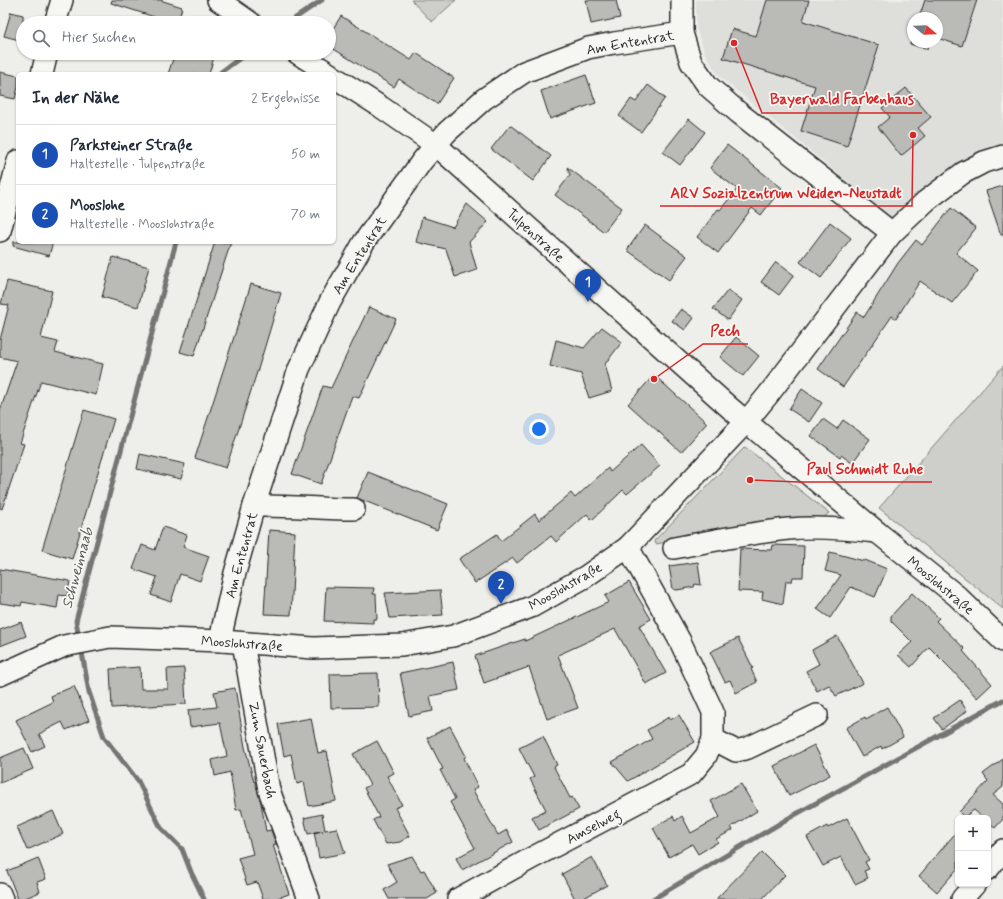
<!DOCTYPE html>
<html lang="de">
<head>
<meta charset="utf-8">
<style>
	body { margin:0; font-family:Mynerve,sans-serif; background:#f2f2f3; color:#1f2937 }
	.controls { position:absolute; right:12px; bottom:12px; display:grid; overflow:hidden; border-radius:6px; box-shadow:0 1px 3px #0004 }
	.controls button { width:36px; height:36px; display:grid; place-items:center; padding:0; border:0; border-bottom:1px solid #e0e1e3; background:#fff; color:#1f2937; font:20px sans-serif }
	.compass { position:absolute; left:907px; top:12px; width:36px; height:36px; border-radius:50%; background:#fff; box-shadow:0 1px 3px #0004; rotate:109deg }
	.you { position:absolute; left:539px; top:429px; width:14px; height:14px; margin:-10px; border:3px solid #fff; border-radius:50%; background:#1a73e8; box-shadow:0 0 0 6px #1a73e833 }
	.badge { display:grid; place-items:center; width:26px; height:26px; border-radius:50%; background:#db2777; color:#fff; font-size:13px; font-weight:700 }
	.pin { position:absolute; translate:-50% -33px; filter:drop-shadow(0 1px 2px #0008) }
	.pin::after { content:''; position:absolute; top:21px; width:14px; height:12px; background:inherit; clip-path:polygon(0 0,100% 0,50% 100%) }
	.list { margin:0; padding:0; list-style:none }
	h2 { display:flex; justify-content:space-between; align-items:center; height:52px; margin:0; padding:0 16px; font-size:17px }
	h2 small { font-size:13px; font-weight:400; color:#747a83 }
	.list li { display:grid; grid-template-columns:26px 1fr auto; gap:12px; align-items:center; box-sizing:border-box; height:60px; padding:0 16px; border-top:1px solid #e0e1e3 }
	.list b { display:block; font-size:15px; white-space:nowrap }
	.list p { margin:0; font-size:13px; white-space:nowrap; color:#747a83 }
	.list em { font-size:13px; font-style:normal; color:#747a83 }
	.icon { flex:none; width:22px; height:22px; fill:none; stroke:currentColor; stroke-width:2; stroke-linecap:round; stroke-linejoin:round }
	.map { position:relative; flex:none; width:1003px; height:899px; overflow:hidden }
	.search { position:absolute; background:#fff; box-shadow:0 1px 3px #0004; left:16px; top:16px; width:320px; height:44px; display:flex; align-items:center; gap:10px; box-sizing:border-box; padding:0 14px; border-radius:22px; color:#747a83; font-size:15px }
	.panel { position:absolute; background:#fff; box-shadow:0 1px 3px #0004; left:16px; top:72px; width:320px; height:172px; border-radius:6px }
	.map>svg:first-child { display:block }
</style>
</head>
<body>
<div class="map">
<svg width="1003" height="899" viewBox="0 0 1003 899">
	<rect width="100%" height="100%" fill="#eeeeea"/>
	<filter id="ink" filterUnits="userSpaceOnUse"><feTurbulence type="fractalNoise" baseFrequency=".025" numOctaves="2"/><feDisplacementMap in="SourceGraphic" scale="8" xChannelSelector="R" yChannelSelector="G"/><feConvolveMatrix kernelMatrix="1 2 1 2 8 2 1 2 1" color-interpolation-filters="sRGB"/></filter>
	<g filter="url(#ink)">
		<path fill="#dededb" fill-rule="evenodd" d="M 696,0 L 1003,0 L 1003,150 L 894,220 L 719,76 L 705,54 L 696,28 ZM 913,18 L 937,18 L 937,42 L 913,42 Z"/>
		<g fill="#cececa" stroke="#7c7c7a">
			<polygon points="411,0 456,0 432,22"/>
			<polygon points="1003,366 1003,609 879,508"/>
			<polygon points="745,447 829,513 819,521 744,528 656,544 654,541"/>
		</g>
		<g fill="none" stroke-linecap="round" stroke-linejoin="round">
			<g stroke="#757573" stroke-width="5">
				<polyline points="288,23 322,0"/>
				<polyline points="220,74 221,72 247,53"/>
				<polyline points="79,638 76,621 176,242"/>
				<polyline points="81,647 89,692 104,737 138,781 161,828 182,849 191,872 204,899"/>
				<polyline points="653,899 789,818 1003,700"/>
			</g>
		</g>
		<g fill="#babab7" stroke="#2b2b2b">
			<polygon points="112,0 160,0 182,7 178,23 173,23 111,3"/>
			<polygon points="586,0 616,0 620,18 591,24"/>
			<polygon points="767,0 809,0 803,21 879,45 847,146 801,131 815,86 723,58 732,29 756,36"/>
			<polygon points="925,0 977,0 962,46 937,38 937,18 919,18"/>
			<polygon points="11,12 23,15 23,41 4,36"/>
			<polygon points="341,16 411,60 416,53 454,78 437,104 399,79 394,87 329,46 329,35"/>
			<polygon points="913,35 913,42 929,42 927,49 910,44"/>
			<polygon points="175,53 203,53 214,57 209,74 168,74"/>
			<polygon points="0,72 18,76 18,87 15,99 0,96"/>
			<polygon points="586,75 596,103 550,119 541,91"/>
			<polygon points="648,85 665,98 641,132 619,116 631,99 636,102"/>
			<polygon points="906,88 931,117 918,128 925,136 901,156 878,127 890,117 882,108"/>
			<polygon points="689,119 705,132 680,165 663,152"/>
			<polygon points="510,125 551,156 533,181 491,149"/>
			<polygon points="727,145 782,188 761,215 752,208 718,253 697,237 718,209 720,210 737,189 710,168"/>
			<polygon points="567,167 622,208 604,232 555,195 570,175"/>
			<polygon points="1003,186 1003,235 1001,235 986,191"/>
			<polygon points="467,204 488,222 469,242 477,270 455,277 446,249 416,242 422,217 453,227"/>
			<polygon points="951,208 976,228 956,253 978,271 952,303 920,281 896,319 892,316 843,387 818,369 857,312 864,317 898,263 916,240 922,245"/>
			<polygon points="830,222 851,238 821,278 800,262"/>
			<polygon points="645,225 687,256 669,280 627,250"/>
			<polygon points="13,242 53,242 49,256 13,246"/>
			<polygon points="215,242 231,242 194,356 180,352"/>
			<polygon points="113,257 149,267 138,307 102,297"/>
			<polygon points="776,262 794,275 779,295 761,282"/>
			<polygon points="7,281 52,291 41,338 58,342 55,352 103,364 96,395 41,381 20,443 24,444 2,509 0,508 0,411 17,361 0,357 0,340 9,305 1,304"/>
			<polygon points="251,284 281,293 259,366 226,468 195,458"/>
			<polygon points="728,290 742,300 728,320 713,309"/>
			<polygon points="369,307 396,319 359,398 352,396 321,484 292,474 323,386 331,388"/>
			<polygon points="681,309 694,318 685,330 672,321"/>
			<polygon points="602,327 622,342 605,364 612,391 589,398 581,374 550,366 556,340 584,348"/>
			<polygon points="736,337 759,356 743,376 720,357"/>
			<polygon points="654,375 707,423 681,452 628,404"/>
			<polygon points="802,389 822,403 809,422 789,409"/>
			<polygon points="84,410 114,419 72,559 42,550"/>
			<polygon points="823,419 837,429 843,420 870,439 852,463 841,455 840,457 811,436"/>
			<polygon points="641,445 660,466 627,494 623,490 592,520 587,514 556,542 551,536 517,563 513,558 475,583 459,559 497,534 501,541 535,514 539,520 571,493 575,498 608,468 610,472"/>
			<polygon points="140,454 185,464 181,479 137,469"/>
			<polygon points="368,472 448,504 437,530 357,498"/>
			<polygon points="163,527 187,535 183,547 209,556 200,581 180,574 171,602 151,595 157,577 133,569 142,545 155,550"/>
			<polygon points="269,530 295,532 291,615 264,614"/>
			<polygon points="773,545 804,546 803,577 793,577 792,581 786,581 783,604 762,599 763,592 738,591 740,549 772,550"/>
			<polygon points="830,552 864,561 865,560 887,569 875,597 851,587 830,618 817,609 841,575 825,571"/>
			<polygon points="698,562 701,585 695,584 694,587 677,590 673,589 669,566"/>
			<polygon points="0,569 70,581 67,596 59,595 57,608 22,602 21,606 0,603"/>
			<polygon points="629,582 651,619 639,626 666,673 646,684 615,629 558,655 578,708 547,719 529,667 484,683 475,656 525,639 525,641 609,602 605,596"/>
			<polygon points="326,587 374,588 373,594 376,594 377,619 373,619 373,623 324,621"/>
			<polygon points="440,590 443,615 390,618 385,593"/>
			<polygon points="912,593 939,618 936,621 965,649 963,651 992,684 977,698 952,670 929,647 911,667 898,655 912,642 891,621 891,616"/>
			<polygon points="21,622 26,636 0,646 0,630"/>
			<polygon points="837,636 863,683 836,696 829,685 817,691 806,671 819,664 812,650"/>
			<polygon points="738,638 753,668 751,669 757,682 736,693 730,680 725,682 710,652"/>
			<polygon points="453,662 459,690 430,696 433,711 409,716 400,673"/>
			<polygon points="140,667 141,689 168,689 167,669 184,668 186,704 112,708 110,669"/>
			<polygon points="378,673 379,707 331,708 330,674"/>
			<polygon points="74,686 89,720 66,730 62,722 39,734 45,746 32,752 16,720 53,702 51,696"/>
			<polygon points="235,688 245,747 254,782 255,781 261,803 266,831 271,830 276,844 273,845 289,894 275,899 263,899 257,882 247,885 238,858 253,854 241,809 236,810 230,772 215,776 212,760 227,756 220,723 190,727 188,710 217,707 214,692"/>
			<polygon points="960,700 967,711 942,729 934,718"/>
			<polygon points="887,707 903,737 882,749 881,746 862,757 846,728 865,717 866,719"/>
			<polygon points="679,715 695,742 628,781 612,762 652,739 647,730 669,717 670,720"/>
			<polygon points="311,718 318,753 327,751 336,801 309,806 304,782 297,784 291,754 284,756 278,724"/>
			<polygon points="450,726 466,756 464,758 478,787 473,790 481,805 498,835 507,830 513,842 462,870 456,858 475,848 450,802 455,799 440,770 443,769 427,738"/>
			<polygon points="543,736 557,765 554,767 570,798 572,797 579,809 539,830 532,817 546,810 530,779 534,777 519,748"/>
			<polygon points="377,741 394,773 387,776 402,805 395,808 410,836 400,842 386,844 373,820 379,817 364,788 370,785 353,754"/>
			<polygon points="814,745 830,775 789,796 774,766"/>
			<polygon points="24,748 33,769 0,783 0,758"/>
			<polygon points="1003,759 1003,787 993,795 1003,804 1003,819 995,828 988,822 988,818 983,818 974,810 964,817 959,812 988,781 983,774"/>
			<polygon points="741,784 757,811 731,827 733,830 716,839 718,842 698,854 692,844 669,857 653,828 673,816 675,821 682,816 691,833 720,817 711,801"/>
			<polygon points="53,811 63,834 27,850 17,827"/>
			<polygon points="322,814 325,830 337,828 345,853 319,858 314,832 323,831 308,834 304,818"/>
			<polygon points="847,818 869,860 865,862 869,869 864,871 868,878 855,884 841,857 823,866 807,837 827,826 828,828"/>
			<polygon points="958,830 958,868 937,892 919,876"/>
			<polygon points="762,852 785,875 762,899 716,899"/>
			<polygon points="412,856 421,871 424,870 437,893 427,899 389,899 384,890 397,882 387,864"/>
			<polygon points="592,857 607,885 582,899 575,899 562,874"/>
			<polygon points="38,858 46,879 37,882 40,892 23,899 18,899 7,871"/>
		</g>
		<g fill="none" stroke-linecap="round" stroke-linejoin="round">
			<g stroke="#2b2b2b" stroke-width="24">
				<g id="minor">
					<polyline points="218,0 251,23"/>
					<polyline points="682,0 682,33 691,62 708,86 739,113 892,233"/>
					<polyline points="55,23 62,0"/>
					<polyline points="297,53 330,74"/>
					<polyline points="42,74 47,53"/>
					<polyline points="334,77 381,107 436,145 730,408 877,532 957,596 1003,641"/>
					<polyline points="0,231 18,161"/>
					<path d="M 254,506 C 288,505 321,509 354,509"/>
					<path d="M 674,548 C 712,541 750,533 788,529 C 816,526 849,529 877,532"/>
					<polyline points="222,641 221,638 223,626 235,573 254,506 299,369 330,302 364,242 422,161 447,132 484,99 524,72 588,48 614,43 682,33"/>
					<polyline points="243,643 269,790 309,899"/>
					<polyline points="0,675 64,646 110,637 222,641 313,648 402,645 453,636 531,607 585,577 628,547 746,422 768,395 892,233 926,201 963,173 984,162 1003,156"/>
					<polyline points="713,739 736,751 748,748 817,715"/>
					<polyline points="988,869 1003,850"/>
					<polyline points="0,894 2,899"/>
					<polyline points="458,899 530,859 691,774 706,756 713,739 713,712 680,641 628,547"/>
					<polyline points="962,899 975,884"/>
				</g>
			</g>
			<use href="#minor" stroke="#f6f6f2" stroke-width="21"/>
		</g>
	</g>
	<g text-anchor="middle" stroke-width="3.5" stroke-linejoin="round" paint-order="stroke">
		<g font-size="14" fill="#2b2b2b" stroke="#f6f6f2">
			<text transform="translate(630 42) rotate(-10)" y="5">Am Ententrat</text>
			<text transform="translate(536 235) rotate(42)" y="5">Tulpenstraße</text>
			<text transform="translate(359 255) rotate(-58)" y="5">Am Ententrat</text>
			<text transform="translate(241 555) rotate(-75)" y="5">Am Ententrat</text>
			<text transform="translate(941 585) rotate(40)" y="5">Mooslohstraße</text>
			<text transform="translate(565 586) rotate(-30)" y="5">Mooslohstraße</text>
			<text transform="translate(242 643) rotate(4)" y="5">Mooslohstraße</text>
			<text transform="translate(263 750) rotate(79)" y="5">Zum Sauerbach</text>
			<text transform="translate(593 826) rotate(-28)" y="5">Amselweg</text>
		</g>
		<g font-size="15" font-style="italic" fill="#565655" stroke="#f6f6f2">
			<text transform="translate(77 568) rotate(-75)" y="5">Schweinnaab</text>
		</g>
	</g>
	<path fill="none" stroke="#d62828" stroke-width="1.5" d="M734 43L762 113H922M913 135L912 206H660M654 379L703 344H748M750 480L799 482H932"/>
	<g fill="#d62828" stroke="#f6f6f2" stroke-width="1.5">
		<circle cx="734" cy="43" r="4"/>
		<circle cx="913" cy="135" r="4"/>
		<circle cx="654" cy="379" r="4"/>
		<circle cx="750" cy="480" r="4"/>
	</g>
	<g font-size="15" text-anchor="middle" font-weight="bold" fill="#d62828" stroke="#f6f6f2" stroke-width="3.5" stroke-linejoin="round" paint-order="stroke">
		<text x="842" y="104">Bayerwald Farbenhaus</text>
		<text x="786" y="198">ARV Sozialzentrum Weiden-Neustadt</text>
		<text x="725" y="336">Pech</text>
		<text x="865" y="474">Paul Schmidt Ruhe</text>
	</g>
</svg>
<div class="controls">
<button>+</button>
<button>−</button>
</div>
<svg class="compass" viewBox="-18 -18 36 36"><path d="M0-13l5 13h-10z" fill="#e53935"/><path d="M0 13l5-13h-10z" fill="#747a83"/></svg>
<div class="you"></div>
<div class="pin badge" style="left:588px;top:302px;background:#1a4fb4">1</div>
<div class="pin badge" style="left:501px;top:604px;background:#1a4fb4">2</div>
<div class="search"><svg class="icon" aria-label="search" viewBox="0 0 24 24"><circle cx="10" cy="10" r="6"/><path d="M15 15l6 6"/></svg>Hier suchen</div>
<section class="panel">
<h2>In der Nähe<small>2 Ergebnisse</small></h2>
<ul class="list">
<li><span class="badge" style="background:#1a4fb4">1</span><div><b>Parksteiner Straße</b><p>Haltestelle · Tulpenstraße</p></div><em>50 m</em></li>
<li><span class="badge" style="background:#1a4fb4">2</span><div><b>Mooslohe</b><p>Haltestelle · Mooslohstraße</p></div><em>70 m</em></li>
</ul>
</section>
</div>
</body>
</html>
